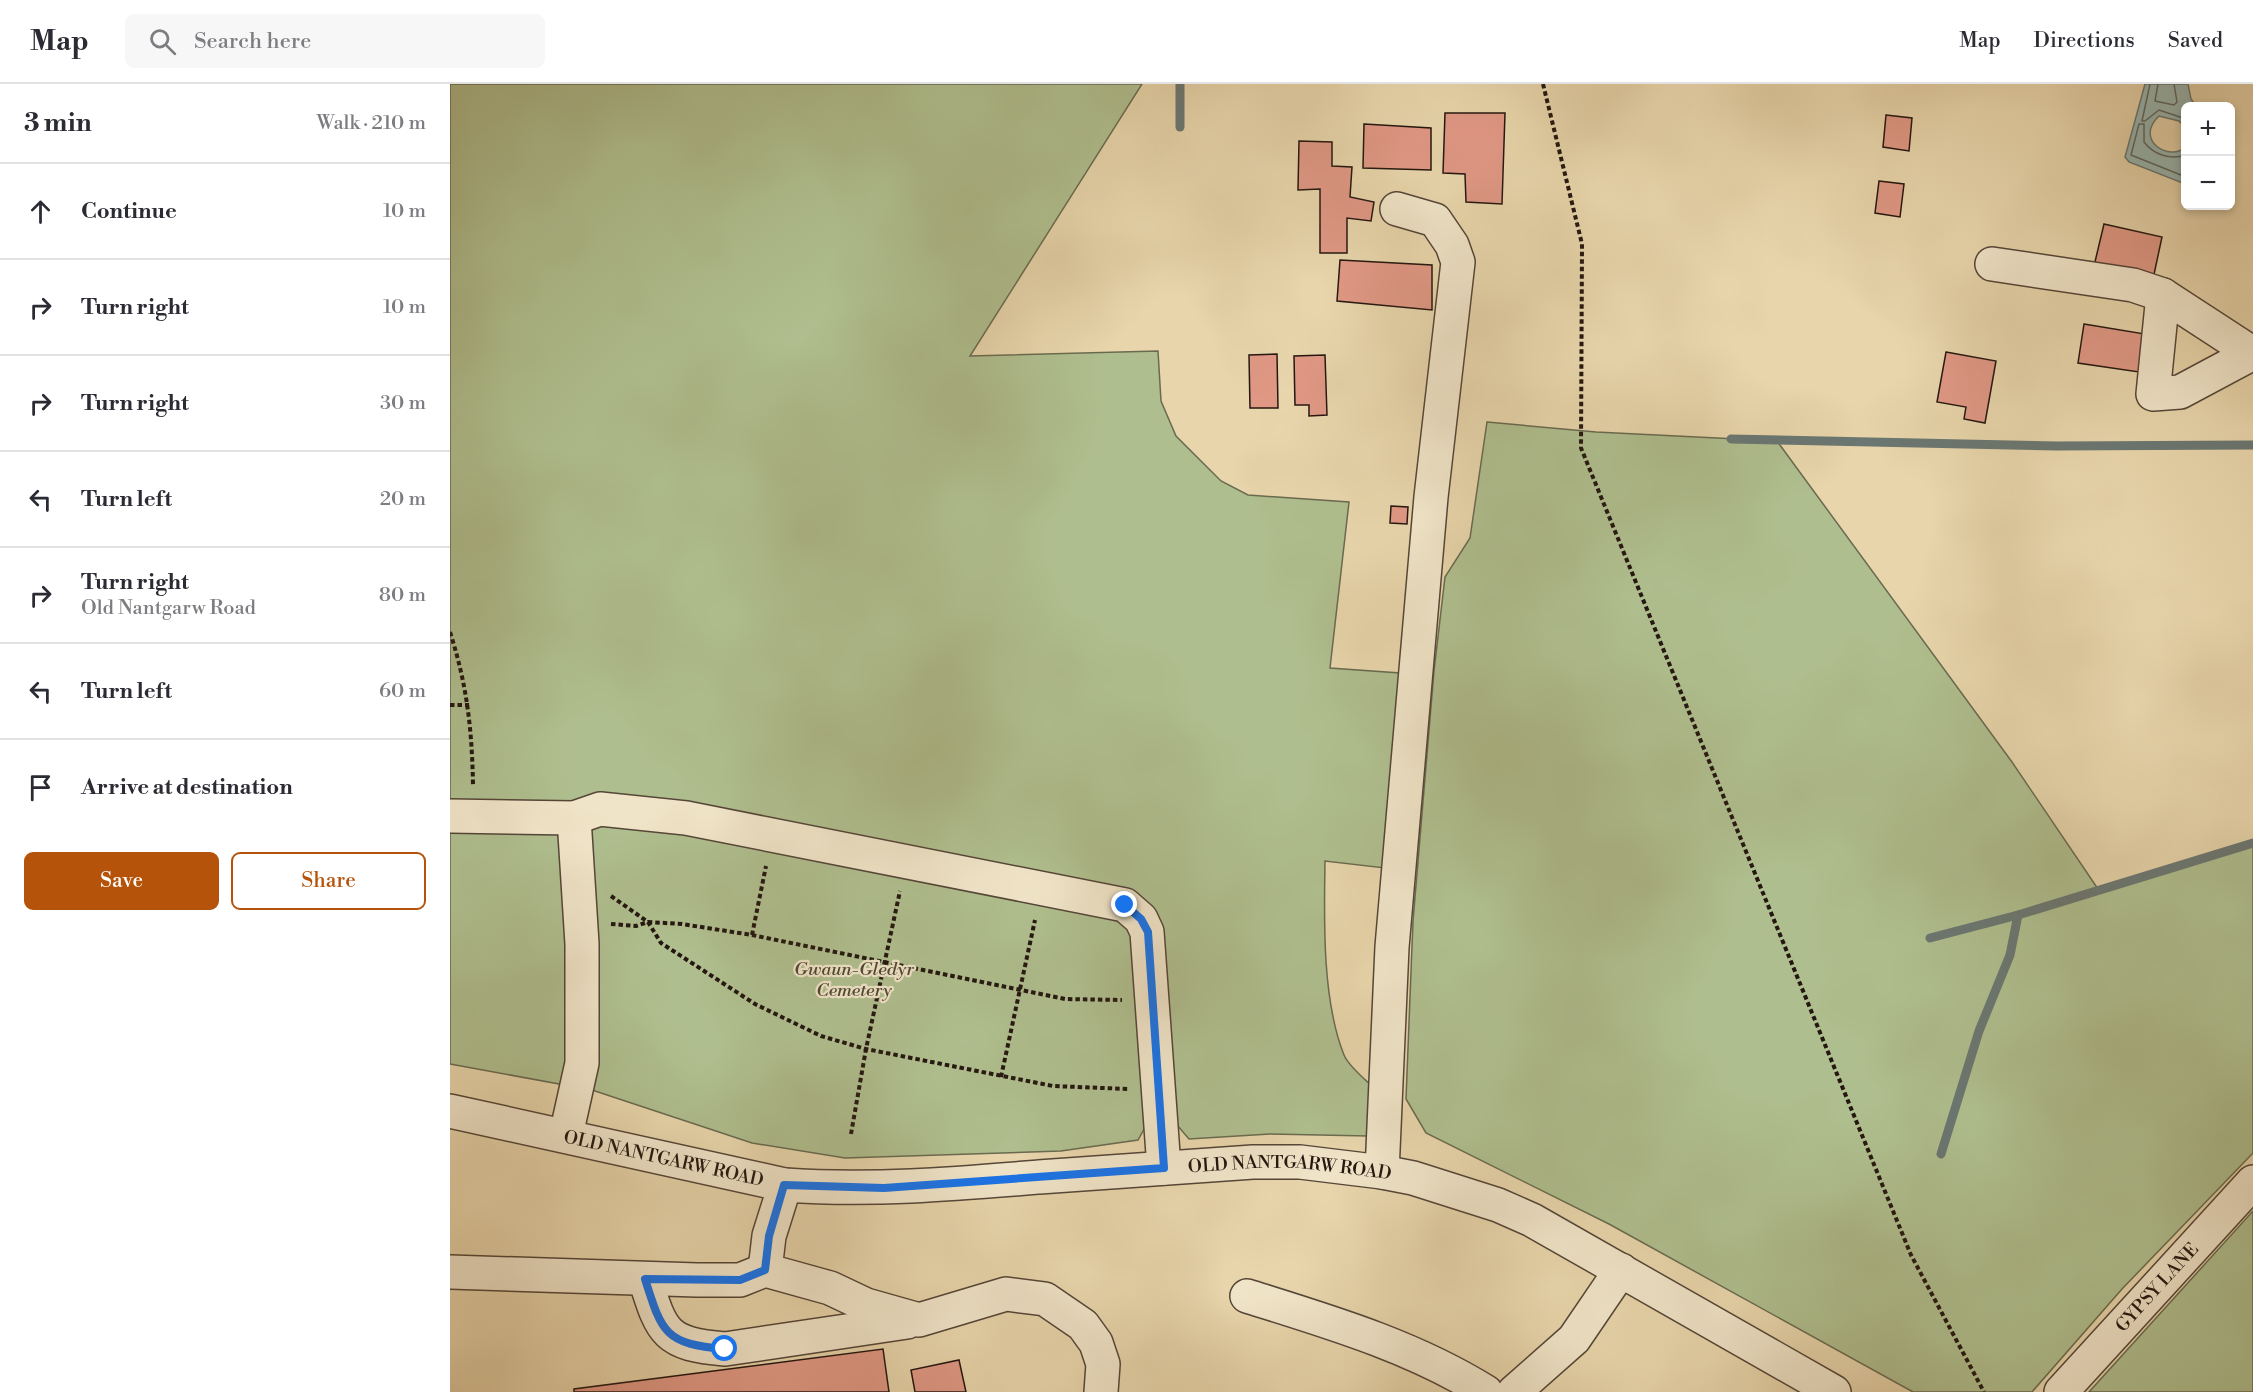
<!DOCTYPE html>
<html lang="en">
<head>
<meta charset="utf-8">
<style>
	body { margin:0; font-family:"Libre Bodoni",serif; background:#f7f7f7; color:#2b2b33 }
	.controls { position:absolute; right:18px; top:18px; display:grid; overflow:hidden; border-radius:9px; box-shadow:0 3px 9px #0003 }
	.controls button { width:54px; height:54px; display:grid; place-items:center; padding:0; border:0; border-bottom:2px solid #e1e1e2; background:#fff; color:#2b2b33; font:30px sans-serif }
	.stop { position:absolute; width:18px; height:18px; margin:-14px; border:4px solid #1a73e8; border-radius:50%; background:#fff }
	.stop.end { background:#1a73e8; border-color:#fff; box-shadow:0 2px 6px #0008 }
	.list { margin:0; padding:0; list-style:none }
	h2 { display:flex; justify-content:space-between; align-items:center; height:78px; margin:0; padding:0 24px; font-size:26px }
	h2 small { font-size:20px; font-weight:400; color:#7c7c81 }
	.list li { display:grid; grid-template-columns:39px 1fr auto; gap:18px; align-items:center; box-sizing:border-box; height:96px; padding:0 24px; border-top:2px solid #e1e1e2 }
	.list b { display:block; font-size:22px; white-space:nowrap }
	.list p { margin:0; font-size:20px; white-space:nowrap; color:#7c7c81 }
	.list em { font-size:20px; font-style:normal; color:#7c7c81 }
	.actions { display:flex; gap:12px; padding:18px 24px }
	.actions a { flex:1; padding:14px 0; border:2px solid #b45309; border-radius:9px; text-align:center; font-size:21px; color:#b45309 }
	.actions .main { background:#b45309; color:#fff }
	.icon { flex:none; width:33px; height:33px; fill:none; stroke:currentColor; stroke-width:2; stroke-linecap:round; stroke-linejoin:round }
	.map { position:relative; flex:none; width:1803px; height:1308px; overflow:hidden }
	header { display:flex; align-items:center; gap:36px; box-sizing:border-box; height:84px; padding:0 30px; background:#fff; border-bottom:2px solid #e1e1e2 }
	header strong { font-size:28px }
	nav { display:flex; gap:33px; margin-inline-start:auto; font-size:21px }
	.search { width:420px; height:54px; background:#f7f7f7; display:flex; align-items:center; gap:15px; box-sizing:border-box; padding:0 21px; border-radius:9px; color:#7c7c81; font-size:22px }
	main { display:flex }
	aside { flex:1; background:#fff }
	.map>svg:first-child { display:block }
</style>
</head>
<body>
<header>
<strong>Map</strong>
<div class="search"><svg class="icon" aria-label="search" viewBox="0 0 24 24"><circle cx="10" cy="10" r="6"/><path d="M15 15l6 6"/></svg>Search here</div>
<nav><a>Map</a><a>Directions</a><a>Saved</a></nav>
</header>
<main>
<aside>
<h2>3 min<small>Walk · 210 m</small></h2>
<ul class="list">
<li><svg class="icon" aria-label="ahead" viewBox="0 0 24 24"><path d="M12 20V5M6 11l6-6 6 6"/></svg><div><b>Continue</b></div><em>10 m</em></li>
<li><svg class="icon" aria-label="right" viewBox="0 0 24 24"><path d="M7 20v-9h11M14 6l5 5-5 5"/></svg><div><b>Turn right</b></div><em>10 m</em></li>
<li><svg class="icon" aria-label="right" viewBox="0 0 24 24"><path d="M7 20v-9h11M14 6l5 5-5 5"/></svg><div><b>Turn right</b></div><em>30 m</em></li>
<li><svg class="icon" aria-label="left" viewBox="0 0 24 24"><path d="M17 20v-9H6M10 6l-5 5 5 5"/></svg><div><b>Turn left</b></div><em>20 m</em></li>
<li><svg class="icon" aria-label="right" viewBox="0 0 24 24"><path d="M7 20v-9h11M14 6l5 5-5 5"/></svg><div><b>Turn right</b><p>Old Nantgarw Road</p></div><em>80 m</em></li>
<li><svg class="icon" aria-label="left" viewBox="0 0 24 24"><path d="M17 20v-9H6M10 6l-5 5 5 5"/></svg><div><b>Turn left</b></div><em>60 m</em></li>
<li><svg class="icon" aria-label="arrive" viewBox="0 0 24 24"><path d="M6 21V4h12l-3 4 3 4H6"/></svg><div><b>Arrive at destination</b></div></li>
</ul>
<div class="actions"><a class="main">Save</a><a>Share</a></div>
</aside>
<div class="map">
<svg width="1803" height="1308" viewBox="0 0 1803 1308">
	<rect width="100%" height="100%" fill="#e8d5ab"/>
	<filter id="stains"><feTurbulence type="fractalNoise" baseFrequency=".00333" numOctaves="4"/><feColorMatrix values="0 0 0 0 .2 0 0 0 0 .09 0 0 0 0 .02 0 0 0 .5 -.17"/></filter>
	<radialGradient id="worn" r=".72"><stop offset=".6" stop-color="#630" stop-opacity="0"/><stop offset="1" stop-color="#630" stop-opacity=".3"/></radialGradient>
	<g fill="#afbe8e" stroke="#6a6a50" stroke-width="1.5">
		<path d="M 0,0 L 692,0 L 520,272 L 708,267 L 711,317 L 726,352 L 771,397 L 798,411 L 899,418 L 880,584 L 950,589 L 935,784 L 875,777 C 874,835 872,916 894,971 C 899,983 916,996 925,1005 L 918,1052 L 820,1050 L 739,1055 L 727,1041 L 697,1040 L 688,1056 L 611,1067 L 395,1074 L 302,1059 L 142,1006 L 0,980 Z"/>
		<polygon points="1037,338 1146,348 1327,357 1562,678 1648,805 1803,759 1803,1069 1672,1205 1582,1308 1463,1308 1159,1140 976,1049 956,1015 963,837 984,587 995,493 1020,454"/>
		<polygon points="1803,1127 1803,1308 1639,1308"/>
	</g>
	<path fill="#99b7b2" stroke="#6a7772" stroke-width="1.5" d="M 1695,0 L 1738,0 L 1741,15 L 1746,22 L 1736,22 L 1735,43 L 1729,37 L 1709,32 C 1683,57 1721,78 1735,63 L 1735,100 L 1679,78 L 1675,73 Z"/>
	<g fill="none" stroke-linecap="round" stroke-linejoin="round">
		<g stroke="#5e6762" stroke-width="1.5">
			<polyline points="1700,0 1692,37 1695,37 1709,26 1736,35"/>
			<polyline points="1708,0 1705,17 1724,21 1727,18 1724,0"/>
			<path d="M 1736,71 C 1720,76 1704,71 1694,58 L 1694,40 L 1689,40 L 1681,71 L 1736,93"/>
		</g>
		<g stroke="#6a7772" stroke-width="9">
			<polyline points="730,0 730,43"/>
			<polyline points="1281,355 1606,362 1803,361"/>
			<polyline points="1480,854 1568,831 1803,759"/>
			<polyline points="1491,1070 1529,947 1560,871 1568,831"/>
		</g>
	</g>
	<g fill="#e09885" stroke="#241711" stroke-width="1.5">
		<polygon points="995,29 1055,29 1052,120 1016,118 1015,90 993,89"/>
		<polygon points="1436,31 1462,34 1459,67 1433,63"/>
		<polygon points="914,40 981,44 981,86 913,84"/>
		<polygon points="849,57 882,58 882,82 902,83 900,113 924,118 921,137 897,134 897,169 870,169 870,105 848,106"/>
		<polygon points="1429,97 1454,100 1450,133 1425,129"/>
		<polygon points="1654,140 1712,153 1703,195 1644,182"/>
		<polygon points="890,176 982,181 982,226 887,217"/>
		<polygon points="1634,240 1695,250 1689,288 1628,279"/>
		<polygon points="1496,268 1546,277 1535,339 1514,335 1516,323 1487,318"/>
		<polygon points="827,270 828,324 800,324 799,271"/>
		<polygon points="875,271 877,331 859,332 859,321 845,321 844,272"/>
		<polygon points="941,422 958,423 957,440 940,439"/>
		<polygon points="433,1265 439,1308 124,1308 124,1305"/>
		<polygon points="509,1276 516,1308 465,1308 461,1286"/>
	</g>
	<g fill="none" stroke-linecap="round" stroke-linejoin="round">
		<g stroke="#554638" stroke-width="36">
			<g id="minor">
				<polyline points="1542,180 1683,201 1713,211"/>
				<polyline points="1802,269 1713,211 1703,310 1730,308 1803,269"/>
				<polyline points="0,732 124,734 150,725 236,734 675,821 691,835 697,848 714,1084"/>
				<path id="s1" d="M 0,1027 L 335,1101 C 420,1107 504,1100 589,1093 C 660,1088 731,1083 803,1078 L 850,1078 L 932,1088 L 963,1094 L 1048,1121 L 1082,1136 L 1384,1308"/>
				<polyline points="116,1051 132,979 132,860 124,734"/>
				<polyline points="932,1088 942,863 981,413 1008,178 1002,161 985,136 947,125"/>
				<polyline points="335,1101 319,1152 315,1186 380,1204 416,1221 469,1236 556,1210 595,1215 633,1241 646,1259 653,1280 651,1308"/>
				<polyline points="0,1188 247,1196 290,1196 315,1186"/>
				<path d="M 195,1195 C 212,1249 215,1260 275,1265 L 457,1238"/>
				<path d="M 797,1212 C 880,1238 962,1262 1036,1308"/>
				<polyline points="1064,1308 1124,1255 1171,1186"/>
				<path id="s2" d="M 1611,1308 L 1803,1098"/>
			</g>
		</g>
		<g stroke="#241711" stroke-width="4" stroke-dasharray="4.5 3" stroke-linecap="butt">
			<polyline points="1093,0 1132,160 1131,364 1461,1171 1534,1308"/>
			<path d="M 0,548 C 17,601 22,645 23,701"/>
			<polyline points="0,621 19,621"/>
			<polyline points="161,812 198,838 232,840 302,851 615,915 672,916"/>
			<polyline points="161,840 186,842 198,838 211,859 305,920 371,952 416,965 603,1002 678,1005"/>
			<polyline points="302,851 316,782"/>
			<polyline points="551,993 585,836"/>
			<polyline points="401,1050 416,965 450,807"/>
		</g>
		<use href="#minor" stroke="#f0e4c8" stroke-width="33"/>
	</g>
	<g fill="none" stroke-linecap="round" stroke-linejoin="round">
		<path stroke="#1a73e8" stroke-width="8" d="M 275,1265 C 215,1260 212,1249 195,1195 L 290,1196 L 315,1186 L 319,1152 L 334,1101 L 434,1104 L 714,1084 L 698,848 L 691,835 L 675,821"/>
	</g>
	<g text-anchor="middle" stroke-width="4.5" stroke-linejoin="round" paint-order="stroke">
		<g font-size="18" font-style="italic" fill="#4e4936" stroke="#f0e4c8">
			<text x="404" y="891">Gwaun-Gledyr<tspan x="404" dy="21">Cemetery</tspan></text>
		</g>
		<g font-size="18" fill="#241711" stroke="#f0e4c8">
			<text dy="6" stroke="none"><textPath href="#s1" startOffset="219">OLD NANTGARW ROAD</textPath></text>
			<text dy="6" stroke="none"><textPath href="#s1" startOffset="849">OLD NANTGARW ROAD</textPath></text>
			<text dy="6" stroke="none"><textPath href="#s2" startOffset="142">GYPSY LANE</textPath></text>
		</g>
	</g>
	<rect width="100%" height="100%" filter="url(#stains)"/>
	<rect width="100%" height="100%" fill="url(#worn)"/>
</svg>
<div class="controls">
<button>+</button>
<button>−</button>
</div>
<div class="stop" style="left:275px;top:1265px"></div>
<div class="stop end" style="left:675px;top:821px"></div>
</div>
</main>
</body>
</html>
